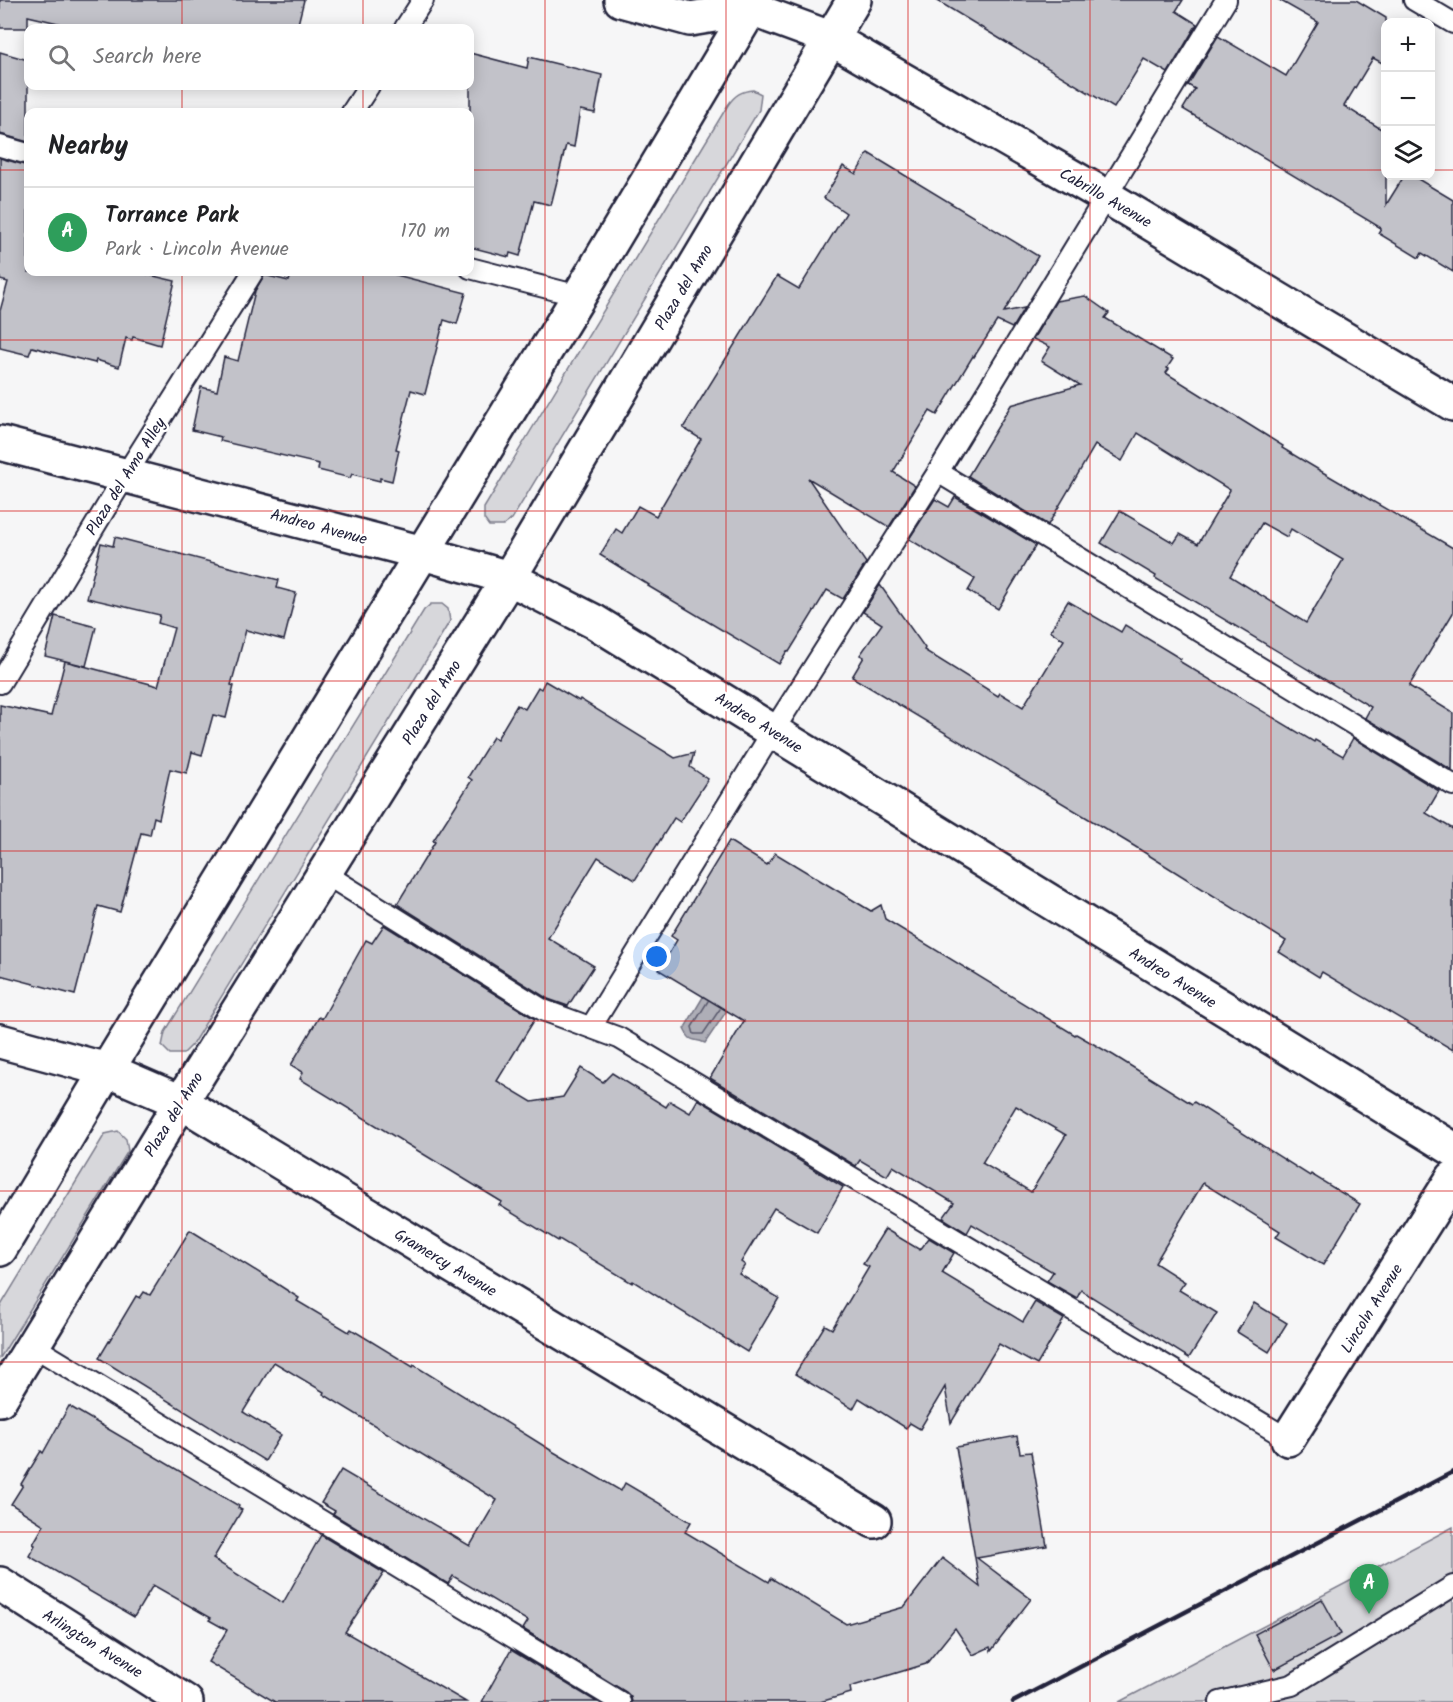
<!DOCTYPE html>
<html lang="en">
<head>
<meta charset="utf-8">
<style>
	body { margin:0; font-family:Kalam,sans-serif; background:#f6f6f6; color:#202124 }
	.controls { position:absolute; right:18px; top:18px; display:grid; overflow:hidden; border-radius:12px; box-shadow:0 3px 15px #0003 }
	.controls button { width:54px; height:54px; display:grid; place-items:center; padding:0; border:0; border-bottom:2px solid #e0e0e0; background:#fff; color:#202124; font:30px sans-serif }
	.you { position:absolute; left:657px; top:957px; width:21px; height:21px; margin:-15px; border:4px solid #fff; border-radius:50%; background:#1a73e8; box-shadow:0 0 0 9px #1a73e833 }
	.badge { display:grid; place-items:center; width:39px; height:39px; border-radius:50%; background:#2563eb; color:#fff; font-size:20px; font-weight:700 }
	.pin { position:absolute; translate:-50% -50px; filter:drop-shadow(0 2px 3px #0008) }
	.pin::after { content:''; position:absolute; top:32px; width:21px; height:18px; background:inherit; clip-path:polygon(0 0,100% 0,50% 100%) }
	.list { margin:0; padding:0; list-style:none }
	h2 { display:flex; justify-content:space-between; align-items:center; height:78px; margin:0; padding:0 24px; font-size:26px }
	h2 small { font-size:20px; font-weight:400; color:#757577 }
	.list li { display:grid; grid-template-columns:39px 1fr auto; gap:18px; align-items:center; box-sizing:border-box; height:90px; padding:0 24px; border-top:2px solid #e0e0e0 }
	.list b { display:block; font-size:22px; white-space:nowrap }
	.list p { margin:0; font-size:20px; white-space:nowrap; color:#757577 }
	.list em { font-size:20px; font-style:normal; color:#757577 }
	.icon { flex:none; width:33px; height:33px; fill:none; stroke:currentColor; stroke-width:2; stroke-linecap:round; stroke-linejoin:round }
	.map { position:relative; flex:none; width:1453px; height:1702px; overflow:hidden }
	.search { position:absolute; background:#fff; box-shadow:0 3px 15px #0003; left:24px; top:24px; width:450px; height:66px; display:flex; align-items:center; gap:15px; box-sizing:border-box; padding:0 21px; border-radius:12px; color:#757577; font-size:22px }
	.panel { position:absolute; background:#fff; box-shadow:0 3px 15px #0003; left:24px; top:108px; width:450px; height:168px; border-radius:12px }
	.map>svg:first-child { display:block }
</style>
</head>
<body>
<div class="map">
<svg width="1453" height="1702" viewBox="0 0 1453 1702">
	<rect width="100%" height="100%" fill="#f6f6f7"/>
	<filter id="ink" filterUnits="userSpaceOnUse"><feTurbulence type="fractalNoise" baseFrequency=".0167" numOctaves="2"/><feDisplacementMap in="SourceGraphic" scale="12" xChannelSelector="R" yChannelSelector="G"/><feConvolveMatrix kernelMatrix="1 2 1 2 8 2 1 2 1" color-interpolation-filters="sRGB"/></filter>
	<g filter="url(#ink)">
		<g fill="#d7d7db" stroke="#7c7c8b" stroke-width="1.5">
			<path d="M 753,90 L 761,94 L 759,110 L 512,519 L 503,526 L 489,526 L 484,519 L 484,508 L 728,105 C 735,95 741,91 753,90 Z"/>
			<polygon points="431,604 442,604 448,609 450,621 192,1045 183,1054 170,1054 162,1046 165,1032 424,610"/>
			<polygon points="118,1131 126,1139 128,1151 0,1358 0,1307 105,1134"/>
			<polygon points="1453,1527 1453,1702 1119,1702"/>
		</g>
		<path fill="#aeaeb7" stroke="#767685" stroke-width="1.5" d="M 712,982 L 734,1000 L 705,1043 C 693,1037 692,1045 684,1029 Z"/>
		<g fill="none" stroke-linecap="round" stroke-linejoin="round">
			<polyline stroke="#5a5a6d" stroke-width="1.5" points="708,1001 692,1027 694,1034 703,1034 720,1009"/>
		</g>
		<g fill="#c2c2c9" stroke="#22223b" stroke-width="1.5" fill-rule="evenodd">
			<polygon points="0,0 304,0 297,28 79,28 28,16 28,28 0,28"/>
			<polygon points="936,0 1183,0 1176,11 1197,24 1168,73 1144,59 1114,108"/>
			<polygon points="1279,0 1356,0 1386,18 1386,65 1373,58 1344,106 1386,132 1386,205 1404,176 1413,176 1453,200 1453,272 1422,253 1419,258 1378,233 1381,228 1183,109 1195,89 1188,85 1218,36 1286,76 1318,22"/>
			<polygon points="0,52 28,60 28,142 0,134"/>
			<polygon points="470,53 527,68 529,57 602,75 595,113 580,110 574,147 566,145 551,205 534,201 520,256 510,253 509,257 470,247"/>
			<polygon points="868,153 1038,256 1004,312 1024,308 1012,328 997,321 974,357 973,356 937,415 930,411 893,472 915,486 889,527 808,478 866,563 843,599 827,590 789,652 787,651 779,664 648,586 649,585 600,555 616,529 622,533 638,506 656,516 701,439 683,428 777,276 799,289 846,213 824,198 843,166 856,174"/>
			<polygon points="0,158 28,166 28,272 137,272 175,281 160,345 133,337 132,340 126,338 119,367 96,360 95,363 32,347 29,355 0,348 0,311 8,282 0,280"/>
			<polygon points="292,272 385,272 466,293 457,324 444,320 425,394 411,390 396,449 399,450 392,481 380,478 380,481 352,474 350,478 318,470 319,464 220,441 221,437 192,430 201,387 217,391 224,357 238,361 255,291 264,275 289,281"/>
			<path d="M 1085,296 L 1109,313 L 1105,318 L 1173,359 L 1167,368 L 1169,369 L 1166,373 L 1283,446 L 1282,448 L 1324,473 L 1453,548 L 1453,613 L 1409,686 L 1453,713 L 1452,770 L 1365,718 L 1371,707 L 1155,578 L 1156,576 L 1101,543 L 1120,511 L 1174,543 L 1180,534 L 1198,544 L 1230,490 L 1138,433 L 1122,461 L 1095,445 L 1048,525 L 968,476 L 1011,405 L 1080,385 L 1041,361 L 1050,347 L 1033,339 L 1056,301 ZM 1262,523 L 1287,537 L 1291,529 L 1343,560 L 1306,623 L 1230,576 Z"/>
			<polygon points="955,497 1036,545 998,609 968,591 975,579 909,539 935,499 949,507"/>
			<polygon points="115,537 279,580 277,588 296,593 284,640 246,630 231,685 234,686 226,718 213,715 202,755 192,752 187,773 170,769 159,819 154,817 150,835 141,833 120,912 98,906 75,995 0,975 0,705 51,716 65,661 158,686 174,628 158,623 160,615 87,598 101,543 113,546"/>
			<polygon points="880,585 925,648 924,650 998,696 1000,693 1023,707 1064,640 1050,631 1068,601 1121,632 1125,625 1181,659 1179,661 1314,742 1315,740 1343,756 1353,738 1439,791 1426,813 1453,829 1453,1050 1322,972 1319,977 1279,952 1286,941 1134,846 852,677 864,657 860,655 882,624 863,612"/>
			<polygon points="55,616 96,627 86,666 45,656"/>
			<polygon points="545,681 579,701 580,699 675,758 694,753 690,767 708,779 680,822 674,818 635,880 598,857 548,938 594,966 568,1006 548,999 397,904 435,842 433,841 472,780 468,777 493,737 497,739 517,705 525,709 538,687 541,689"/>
			<path d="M 729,841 L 767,865 L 775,853 L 871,911 L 881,905 L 885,919 L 1075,1035 L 1076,1034 L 1113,1055 L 1192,1104 L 1194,1102 L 1310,1176 L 1311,1174 L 1360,1204 L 1323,1265 L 1276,1237 L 1280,1231 L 1203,1183 L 1155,1263 L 1185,1282 L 1179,1290 L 1217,1313 L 1189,1358 L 1081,1290 L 1077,1298 L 1047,1281 L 1053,1272 L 972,1224 L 967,1233 L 943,1218 L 954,1203 L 893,1166 L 887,1176 L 860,1160 L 856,1166 L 710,1078 L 744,1021 L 659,970 L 677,940 L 671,936 ZM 1016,1106 L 1066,1135 L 1031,1192 L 982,1163 Z"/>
			<polygon points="384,925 535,1019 497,1081 532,1102 563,1097 581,1068 603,1082 612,1073 666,1107 670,1101 690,1113 698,1099 843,1187 817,1233 774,1208 741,1262 745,1265 739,1274 779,1298 747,1352 633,1281 632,1283 559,1239 558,1241 499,1205 502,1202 300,1079 303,1072 291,1065 319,1017 322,1019 366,940 372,943"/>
			<polygon points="885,1229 920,1250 929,1238 954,1253 942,1273 1023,1322 1035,1302 1064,1319 1037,1365 999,1344 951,1423 945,1387 920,1429 910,1423 906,1428 859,1398 853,1409 795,1374 825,1325 832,1329 869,1267 863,1264"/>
			<polygon points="190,1230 271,1280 299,1298 297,1301 349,1332 351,1329 413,1367 414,1365 552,1451 621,1491 625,1483 691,1522 685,1532 769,1582 771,1578 846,1624 904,1607 942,1558 980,1587 956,1447 1017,1436 1020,1453 1031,1452 1047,1546 977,1558 1031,1599 991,1651 990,1647 973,1655 955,1628 926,1664 850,1687 851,1693 820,1702 632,1702 631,1697 626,1692 523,1629 528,1621 453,1576 448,1584 333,1514 335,1511 321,1503 341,1470 470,1546 497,1500 323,1394 324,1392 274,1362 243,1412 281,1435 265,1461 99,1358 136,1296 140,1298 144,1292 150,1295"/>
			<polygon points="1254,1303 1287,1323 1269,1352 1237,1332"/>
			<polygon points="69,1406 239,1506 238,1508 242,1510 213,1559 283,1603 321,1535 384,1573 345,1632 466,1702 275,1702 208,1662 227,1630 209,1620 211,1618 153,1585 134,1617 29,1556 35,1545 33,1544 44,1525 11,1504 23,1485 21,1484 41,1451 43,1453"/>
			<polygon points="1322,1599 1341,1634 1274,1670 1255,1634"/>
			<polygon points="511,1650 597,1702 482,1702"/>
		</g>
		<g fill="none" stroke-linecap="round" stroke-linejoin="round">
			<g stroke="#22223b" stroke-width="24">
				<g id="service">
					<polyline points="1414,0 1453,23"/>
					<polyline points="405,28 423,0"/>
					<polyline points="352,112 369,86"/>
					<polyline points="0,146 28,154"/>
					<polyline points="470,268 579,296"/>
					<polyline points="938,472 1453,785"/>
					<polyline points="0,683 125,476 253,272"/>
					<polyline points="324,873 543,1010 619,1038 1288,1439"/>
					<polyline points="591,1027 773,731 938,472 1226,0"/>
					<polyline points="33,1346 620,1702"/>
					<polyline points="1220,1702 1292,1685 1453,1586"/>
				</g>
			</g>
			<g stroke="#22223b" stroke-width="38">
				<g id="minor">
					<polyline points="0,443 423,553 509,578 595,622 1453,1149"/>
					<polyline points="0,1041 107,1070 181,1102 874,1521"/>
					<polyline points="1288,1439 1453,1178"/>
					<polyline points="0,1584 186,1702"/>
				</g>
			</g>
			<g stroke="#22223b" stroke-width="38">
				<polyline id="tertiary" points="830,38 1107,197 1453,404"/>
			</g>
			<g stroke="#22223b" stroke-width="38">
				<g id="secondary">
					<polyline points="621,0 690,19 751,9"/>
					<polyline points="740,0 751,9 830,38"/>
					<polyline points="0,1249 107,1070 579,296 756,0"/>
					<polyline points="0,1399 181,1102 509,578 854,0"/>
				</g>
			</g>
			<use href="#service" stroke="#fff" stroke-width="20"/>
			<use href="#minor" stroke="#fff" stroke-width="33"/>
			<use href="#tertiary" stroke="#fff" stroke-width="33"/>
			<use href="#secondary" stroke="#fff" stroke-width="33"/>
			<polyline stroke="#22223b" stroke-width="4.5" points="1013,1702 1453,1472"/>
		</g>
	</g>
	<path fill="none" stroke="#d62828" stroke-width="1.5" stroke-opacity="0.55" d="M 182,0 L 182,28M 363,0 L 363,28M 545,0 L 545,1702M 726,0 L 726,1702M 908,0 L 908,1702M 1090,0 L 1090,1702M 1271,0 L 1271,1702M 182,86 L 182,112M 363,86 L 363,112M 0,170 L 28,170M 470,170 L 1386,170M 1430,170 L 1453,170M 182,272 L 182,1702M 363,272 L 363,1702M 0,340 L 1453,340M 0,511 L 1453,511M 0,681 L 1453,681M 0,851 L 1453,851M 0,1021 L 1453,1021M 0,1191 L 1453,1191M 0,1362 L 1453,1362M 0,1532 L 1453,1532"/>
	<g text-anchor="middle" stroke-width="5" stroke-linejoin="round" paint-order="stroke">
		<g font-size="16" fill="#22223b" stroke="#fff">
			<text transform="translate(1106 197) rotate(30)" y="6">Cabrillo Avenue</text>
			<text transform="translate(683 287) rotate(-59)" y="6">Plaza del Amo</text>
			<text transform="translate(125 476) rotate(-58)" y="6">Plaza del Amo Alley</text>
			<text transform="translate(319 526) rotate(15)" y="6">Andreo Avenue</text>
			<text transform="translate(431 702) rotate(-58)" y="6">Plaza del Amo</text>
			<text transform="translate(759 722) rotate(32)" y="6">Andreo Avenue</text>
			<text transform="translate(1173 977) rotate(32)" y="6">Andreo Avenue</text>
			<text transform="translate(173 1114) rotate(-58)" y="6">Plaza del Amo</text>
			<text transform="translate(446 1262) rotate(31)" y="6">Gramercy Avenue</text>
			<text transform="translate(1371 1308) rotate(-58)" y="6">Lincoln Avenue</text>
			<text transform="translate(93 1643) rotate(32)" y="6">Arlington Avenue</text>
		</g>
	</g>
</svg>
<div class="controls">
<button>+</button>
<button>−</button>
<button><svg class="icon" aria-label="layers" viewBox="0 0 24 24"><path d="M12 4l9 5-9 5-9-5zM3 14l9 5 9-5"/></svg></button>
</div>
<div class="you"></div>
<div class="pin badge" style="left:1369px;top:1614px;background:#2e9e5b">A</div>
<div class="search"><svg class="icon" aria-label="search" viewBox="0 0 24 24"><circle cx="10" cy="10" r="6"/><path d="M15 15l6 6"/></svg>Search here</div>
<section class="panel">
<h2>Nearby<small></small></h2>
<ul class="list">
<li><span class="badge" style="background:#2e9e5b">A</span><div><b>Torrance Park</b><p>Park · Lincoln Avenue</p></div><em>170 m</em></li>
</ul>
</section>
</div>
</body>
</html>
